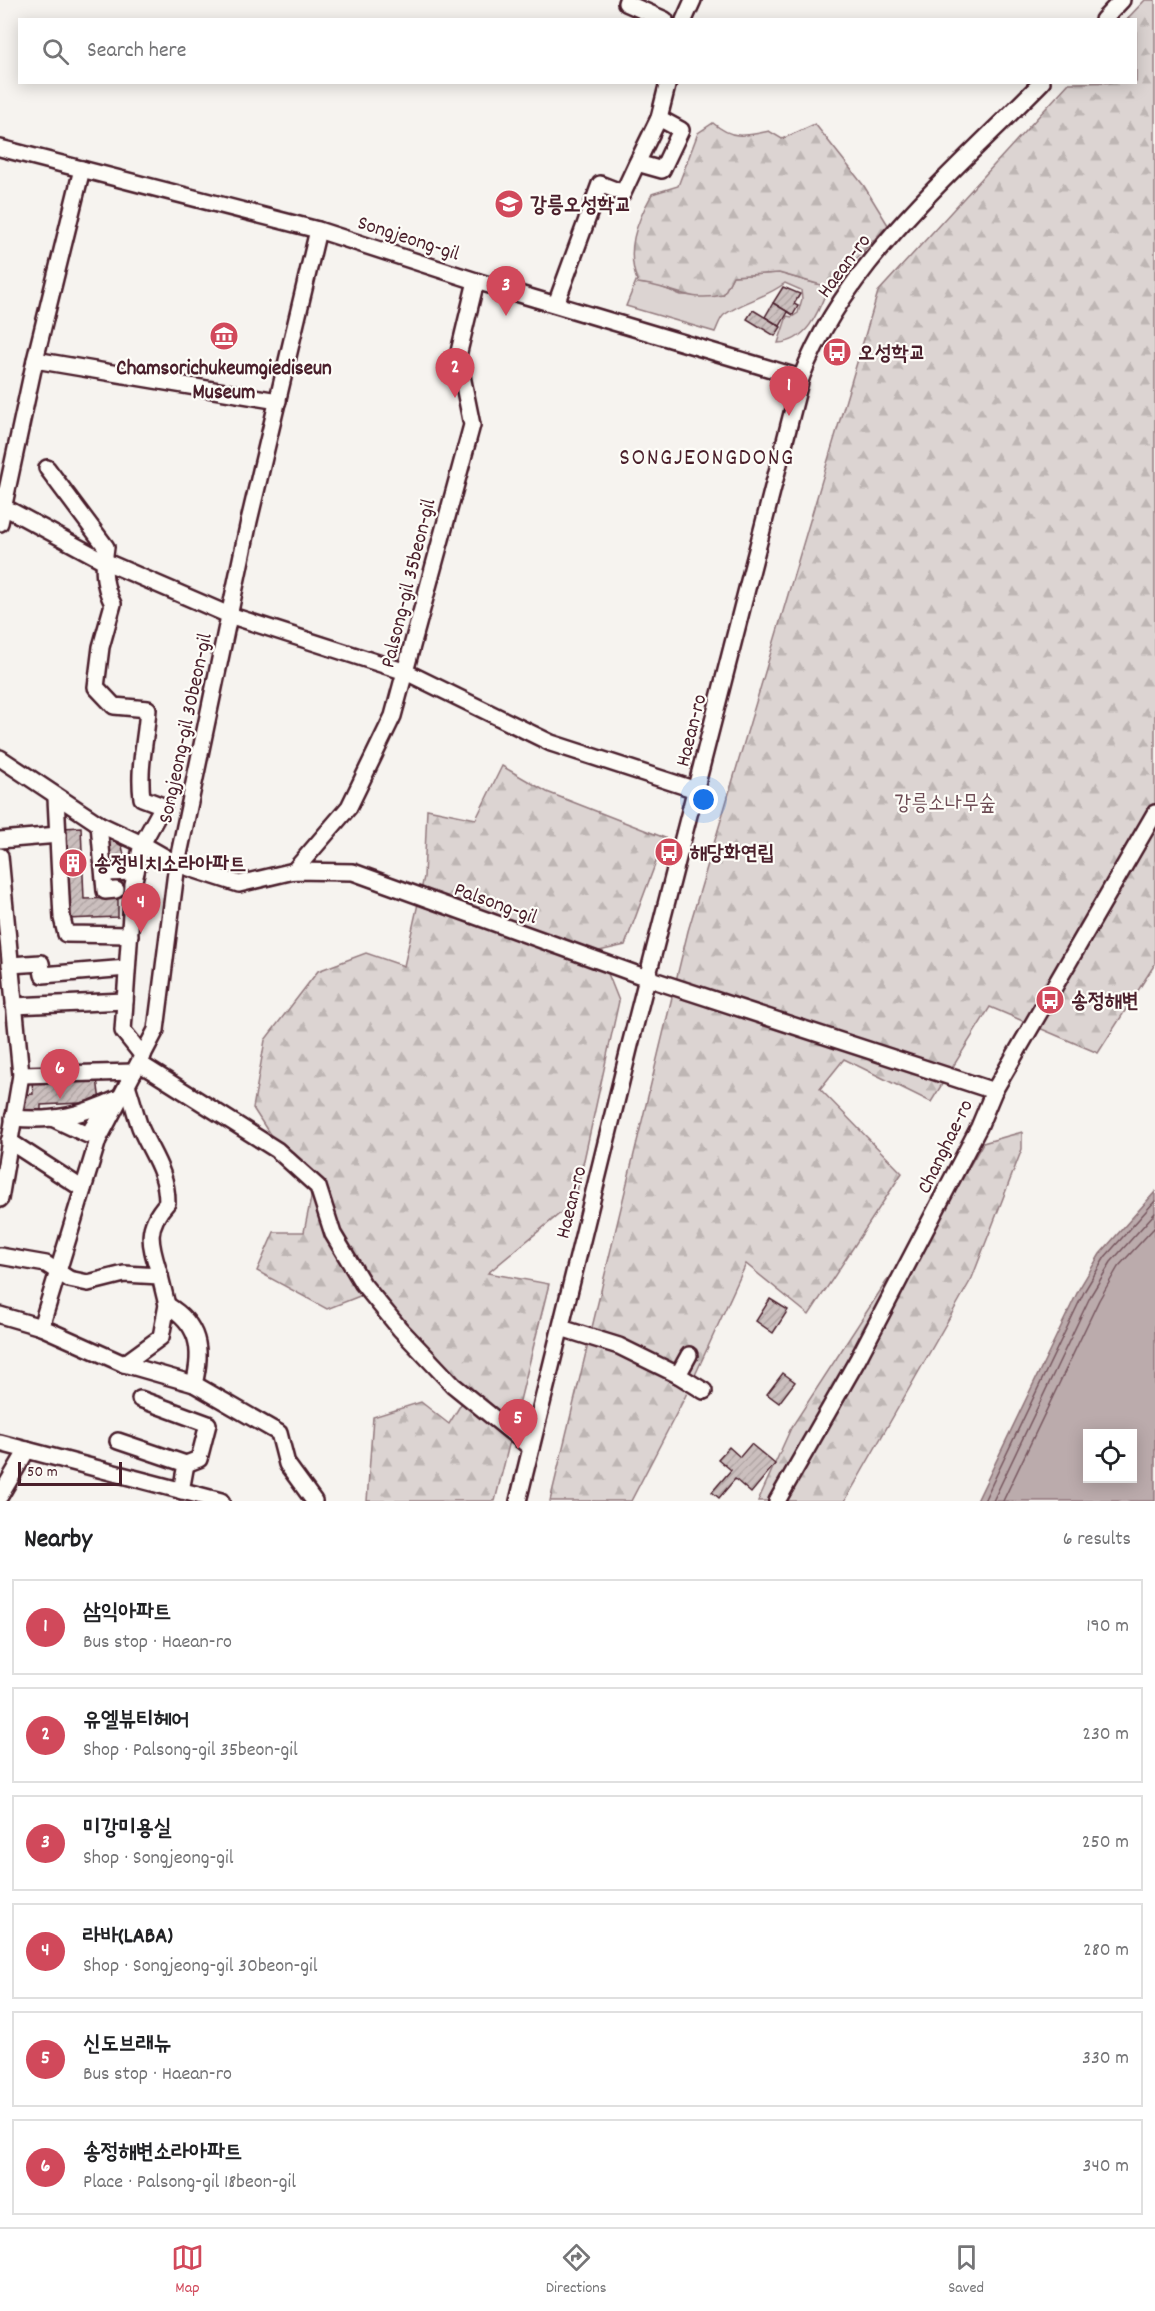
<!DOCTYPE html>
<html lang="en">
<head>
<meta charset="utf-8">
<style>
	body { margin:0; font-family:Dekko,"Poor Story",sans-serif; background:#f6f6f6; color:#202124 }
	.controls { position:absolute; right:18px; bottom:18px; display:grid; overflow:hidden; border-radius:0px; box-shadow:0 3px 15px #0003 }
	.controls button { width:54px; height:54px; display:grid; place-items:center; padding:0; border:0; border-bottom:2px solid #e0e0e0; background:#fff; color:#202124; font:30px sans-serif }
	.scale { position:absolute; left:18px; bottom:15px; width:104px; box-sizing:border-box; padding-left:6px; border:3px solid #4a1f2b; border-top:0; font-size:16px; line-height:21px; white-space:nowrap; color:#4a1f2b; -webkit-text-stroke:4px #fdfcf7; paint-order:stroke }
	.you { position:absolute; left:704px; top:800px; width:21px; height:21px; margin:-15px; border:4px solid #fff; border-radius:50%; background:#1a73e8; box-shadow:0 0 0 9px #1a73e833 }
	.badge { display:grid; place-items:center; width:39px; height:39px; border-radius:50%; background:#d1495b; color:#fff; font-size:20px; font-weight:700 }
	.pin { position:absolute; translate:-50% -50px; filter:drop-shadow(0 2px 3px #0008) }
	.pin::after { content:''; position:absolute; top:32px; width:21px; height:18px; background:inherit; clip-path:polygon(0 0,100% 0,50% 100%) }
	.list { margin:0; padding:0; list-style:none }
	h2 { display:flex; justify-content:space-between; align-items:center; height:78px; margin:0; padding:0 24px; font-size:26px }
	h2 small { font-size:20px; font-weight:400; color:#757577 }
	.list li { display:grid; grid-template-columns:39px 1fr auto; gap:18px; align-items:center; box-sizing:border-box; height:96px; margin:0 12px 12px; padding:0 12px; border:2px solid #e0e0e0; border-radius:0px }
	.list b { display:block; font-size:22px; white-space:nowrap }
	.list p { margin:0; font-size:20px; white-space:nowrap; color:#757577 }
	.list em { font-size:20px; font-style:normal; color:#757577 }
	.icon { flex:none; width:33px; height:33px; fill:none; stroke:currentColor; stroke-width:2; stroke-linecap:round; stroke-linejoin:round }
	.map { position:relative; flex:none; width:1155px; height:1501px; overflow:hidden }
	.search { position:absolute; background:#fff; box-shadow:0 3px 15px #0003; left:18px; right:18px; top:18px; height:66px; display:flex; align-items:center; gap:15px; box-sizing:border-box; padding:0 21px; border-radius:0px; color:#757577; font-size:22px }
	.sheet { height:726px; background:#fff }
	nav { display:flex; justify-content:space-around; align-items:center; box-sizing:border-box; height:84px; border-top:2px solid #e0e0e0; background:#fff; font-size:16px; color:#757577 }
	nav a { display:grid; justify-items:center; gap:3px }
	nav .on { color:#d1495b }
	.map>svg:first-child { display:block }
</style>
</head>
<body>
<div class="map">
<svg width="1155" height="1501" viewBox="0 0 1155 1501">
	<defs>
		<pattern id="forest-firs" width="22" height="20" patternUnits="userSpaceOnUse" patternTransform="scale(1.5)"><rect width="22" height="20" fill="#dcd4d2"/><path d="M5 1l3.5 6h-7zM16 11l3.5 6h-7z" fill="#beb6b4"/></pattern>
		<pattern id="building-hatch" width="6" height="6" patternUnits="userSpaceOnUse" patternTransform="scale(1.5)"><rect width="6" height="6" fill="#cbbfbe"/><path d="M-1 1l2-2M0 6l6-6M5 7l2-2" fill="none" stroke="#b0a4a3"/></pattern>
	</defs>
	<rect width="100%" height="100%" fill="#f6f3ef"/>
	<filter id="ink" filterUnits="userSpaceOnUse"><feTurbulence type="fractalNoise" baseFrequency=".0167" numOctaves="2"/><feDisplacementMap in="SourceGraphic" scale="12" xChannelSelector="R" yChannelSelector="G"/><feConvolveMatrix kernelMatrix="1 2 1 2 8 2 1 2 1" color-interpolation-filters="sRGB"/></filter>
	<g filter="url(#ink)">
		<path fill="#dcd4d2" stroke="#937a7e" stroke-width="1.5" d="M 779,273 L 821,285 L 827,290 C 818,313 807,342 778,343 L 787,316 L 792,317 L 798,313 L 802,299 L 801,290 L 785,283 C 766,298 743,301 724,315 C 720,318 718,326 715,332 L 626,306 L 637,279 L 638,283 L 656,285 L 681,295 L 723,295 L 733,276 Z"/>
		<g fill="url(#forest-firs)" stroke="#937a7e" stroke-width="1.5">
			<polygon points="1145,0 1155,0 1155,964 1098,1053 990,1007 931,1102 844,1059 820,1089 902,1173 809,1315 746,1264 685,1397 631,1501 550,1501 688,931 878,292 1069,83 1136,82 1136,20 1127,19"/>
			<path d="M 713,123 C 733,140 745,136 769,131 L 782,139 L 815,124 L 864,186 L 888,225 L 827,290 L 821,285 L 779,273 L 733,276 L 723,295 C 686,303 672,286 638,283 C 625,251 636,223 652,194 L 678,186 L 698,133 Z"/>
			<polygon points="502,766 547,792 665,838 625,945 599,951 619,1001 575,1201 488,1273 549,1284 495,1501 367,1501 373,1417 421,1402 449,1424 463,1401 370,1292 327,1309 257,1271 274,1232 304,1232 313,1188 285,1158 253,1108 265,1040 318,971 366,953 404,966 424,877 427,809 476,819"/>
			<polygon points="1022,1132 1022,1149 972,1278 845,1501 758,1501 791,1428 886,1282 938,1221 983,1143"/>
		</g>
		<path fill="#bbabac" stroke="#8e7378" stroke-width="1.5" fill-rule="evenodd" d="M 1155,1192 L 1155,1501 L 977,1501 L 1079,1289 L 1100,1254 ZM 1088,1434 L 1132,1434 L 1132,1478 L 1088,1478 Z"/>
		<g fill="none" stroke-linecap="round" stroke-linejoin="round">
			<g stroke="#77575f" stroke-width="1.5">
				<polyline points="984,1501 1084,1292 1105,1257 1155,1201"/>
				<polyline points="993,1501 1091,1295 1111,1262 1155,1213"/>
				<polyline points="1003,1501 1099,1300 1118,1267 1155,1227"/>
			</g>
		</g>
		<g fill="url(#building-hatch)" stroke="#4a1f2b" stroke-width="1.5">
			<polygon points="783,287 800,294 794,304 798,306 793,315 773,303"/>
			<polygon points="773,303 788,312 780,326 765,317"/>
			<polygon points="753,310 781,327 775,336 747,319"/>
			<polygon points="81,827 84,899 118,898 118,917 66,919 63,828"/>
			<polygon points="106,836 122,846 127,869 111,869"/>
			<polygon points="97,1078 100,1102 41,1105 41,1113 17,1114 21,1095 33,1094 32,1081"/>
			<polygon points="770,1299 788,1310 773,1333 756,1321"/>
			<polygon points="783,1373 795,1382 779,1403 767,1394"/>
			<polygon points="751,1444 775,1464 751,1493 735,1479 719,1498 712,1492 731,1470 718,1459 729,1447 740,1457"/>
		</g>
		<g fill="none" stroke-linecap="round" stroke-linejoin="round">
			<g stroke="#4a1f2b" stroke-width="20">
				<g id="minor">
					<polyline points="627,0 626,3 665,20"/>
					<polyline points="684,20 693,0"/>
					<polyline points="1103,20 1122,0"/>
					<polyline points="659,118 668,82"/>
					<polyline points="0,148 318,230 476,281 801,378"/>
					<polyline points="556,304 600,184 623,193 637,163 662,170 681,130 659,118 637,163"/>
					<polyline points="35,360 278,401"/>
					<path d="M 47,468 L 106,547 C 103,569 103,585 113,604 L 101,647 L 96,687 L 114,706 L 148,709 C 146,741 138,766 142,798 L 163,806 L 142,844 L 133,885 L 123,1031 L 143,1056"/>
					<polyline points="4,507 104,561 229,615 406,672 551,743 696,790"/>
					<polyline points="0,523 35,360 82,169"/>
					<polyline points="0,758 99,824 142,844 177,864 239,884 294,871 353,872 647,978 994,1091"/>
					<polyline points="56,798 62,918 66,934 130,935"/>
					<polyline points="99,824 105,891 116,890"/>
					<polyline points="0,840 58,835"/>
					<polyline points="0,856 21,1075 0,1199"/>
					<polyline points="294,871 349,807 393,716 472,425 458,356 476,281"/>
					<polyline points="104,873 136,872"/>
					<polyline points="10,965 41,963 43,975 127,968"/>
					<polyline points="14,1006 125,1001"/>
					<polyline points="139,1063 277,1150 318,1187 333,1234 363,1284 400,1329 453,1385 531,1448"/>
					<polyline points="21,1075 134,1072"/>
					<path d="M 13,1118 C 56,1122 82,1115 121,1097"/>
					<polyline points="54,1119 88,1135 106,1106"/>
					<polyline points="9,1141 83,1189"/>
					<path d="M 0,1256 L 46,1264 L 69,1279 L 88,1283 L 124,1274 L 160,1276 C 151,1246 143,1229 167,1203 C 167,1171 152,1155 140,1127 C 135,1113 132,1099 127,1085"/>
					<path d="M 167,1305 C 199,1324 203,1349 194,1384"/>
					<polyline points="0,1315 41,1327 124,1364 194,1384 279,1433 287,1464 314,1501"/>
					<polyline points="41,1327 98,1140 156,1030 177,864 249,521 318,230"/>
					<polyline points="561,1328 619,1346 678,1375 689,1355"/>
					<polyline points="124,1364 161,1337 167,1305 160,1276"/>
					<polyline points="678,1375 704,1391"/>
					<polyline points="140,1399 208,1424 199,1459 186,1464"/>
					<polyline points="118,1441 186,1464 181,1491"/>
					<polyline points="0,1443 221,1501"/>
					<polyline points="0,1496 27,1450"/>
					<path d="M 518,1501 L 630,1045 L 801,378 C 845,262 956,170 1042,82"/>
					<polyline points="777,1501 858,1359 979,1127 994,1091 1155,813"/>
				</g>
			</g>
			<use href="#minor" stroke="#fdfcf7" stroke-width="15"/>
		</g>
	</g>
	<defs>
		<g id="school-disc" transform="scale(1.5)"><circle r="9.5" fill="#d1495b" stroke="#fdfcf7"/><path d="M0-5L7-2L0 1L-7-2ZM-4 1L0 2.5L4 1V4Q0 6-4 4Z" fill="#fff"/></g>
		<g id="museum-disc" transform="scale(1.5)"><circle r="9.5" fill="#d1495b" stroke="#fdfcf7"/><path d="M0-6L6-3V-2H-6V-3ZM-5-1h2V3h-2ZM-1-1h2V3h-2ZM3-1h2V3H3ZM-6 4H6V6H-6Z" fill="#fff"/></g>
		<g id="bus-disc" transform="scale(1.5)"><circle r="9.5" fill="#d1495b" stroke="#fdfcf7"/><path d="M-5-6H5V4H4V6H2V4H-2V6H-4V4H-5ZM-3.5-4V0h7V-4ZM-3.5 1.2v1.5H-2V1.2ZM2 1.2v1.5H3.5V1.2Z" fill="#fff"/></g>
		<g id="building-disc" transform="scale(1.5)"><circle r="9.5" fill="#d1495b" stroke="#fdfcf7"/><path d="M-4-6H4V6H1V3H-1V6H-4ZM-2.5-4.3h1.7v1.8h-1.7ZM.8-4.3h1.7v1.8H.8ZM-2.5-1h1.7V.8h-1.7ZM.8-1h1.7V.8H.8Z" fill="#fff"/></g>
	</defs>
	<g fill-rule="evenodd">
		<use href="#school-disc" x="509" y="204"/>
		<use href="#museum-disc" x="224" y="336"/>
		<use href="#bus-disc" x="837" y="352"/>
		<use href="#bus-disc" x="669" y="852"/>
		<use href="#building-disc" x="73" y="863"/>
		<use href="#bus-disc" x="1050" y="1000"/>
	</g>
	<g text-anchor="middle" stroke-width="4.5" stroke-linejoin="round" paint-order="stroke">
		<g font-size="21" font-weight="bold" fill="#4a1f2b" stroke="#fdfcf7" text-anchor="start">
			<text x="530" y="211">강릉오성학교</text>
			<text x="858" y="359">오성학교</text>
			<text x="224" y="374" text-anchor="middle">Chamsorichukeumgiediseun<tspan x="224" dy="24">Museum</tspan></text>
			<text x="690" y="859">해당화연립</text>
			<text x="94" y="870">송정비치소라아파트</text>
			<text x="1071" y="1007">송정해변</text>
		</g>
		<g font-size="21" fill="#4a1f2b" stroke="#fdfcf7">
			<text transform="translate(409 237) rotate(18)" y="7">Songjeong-gil</text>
			<text transform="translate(843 265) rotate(-53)" y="7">Haean-ro</text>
			<text transform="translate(407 583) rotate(-76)" y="7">Palsong-gil 35beon-gil</text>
			<text transform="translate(184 728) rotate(-78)" y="7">Songjeong-gil 30beon-gil</text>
			<text transform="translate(690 730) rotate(-76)" y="7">Haean-ro</text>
			<text transform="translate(496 902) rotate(20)" y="7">Palsong-gil</text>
			<text transform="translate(944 1146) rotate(-64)" y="7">Changhae-ro</text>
			<text transform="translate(570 1202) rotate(-76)" y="7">Haean-ro</text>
		</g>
		<g font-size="21" fill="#6e4c55" stroke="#fdfcf7">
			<text x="945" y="809">강릉소나무숲</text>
		</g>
		<g font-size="24" letter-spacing="1.5" fill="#4a1f2b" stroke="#fdfcf7">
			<text x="707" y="464">SONGJEONGDONG</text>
		</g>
	</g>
</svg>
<div class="controls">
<button><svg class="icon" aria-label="locate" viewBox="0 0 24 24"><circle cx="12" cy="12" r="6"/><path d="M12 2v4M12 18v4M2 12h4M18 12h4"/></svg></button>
</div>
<div class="scale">50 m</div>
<div class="you"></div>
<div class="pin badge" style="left:789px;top:416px">1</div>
<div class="pin badge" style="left:455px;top:398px">2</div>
<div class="pin badge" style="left:506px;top:316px">3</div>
<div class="pin badge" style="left:141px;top:933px">4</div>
<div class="pin badge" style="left:518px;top:1449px">5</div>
<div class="pin badge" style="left:60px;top:1099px">6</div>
<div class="search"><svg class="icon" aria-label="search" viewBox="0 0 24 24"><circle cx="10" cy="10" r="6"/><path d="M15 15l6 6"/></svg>Search here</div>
</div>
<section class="sheet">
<h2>Nearby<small>6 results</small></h2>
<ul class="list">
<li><span class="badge">1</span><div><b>삼익아파트</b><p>Bus stop · Haean-ro</p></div><em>190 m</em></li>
<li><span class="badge">2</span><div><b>유엘뷰티헤어</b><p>Shop · Palsong-gil 35beon-gil</p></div><em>230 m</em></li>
<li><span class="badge">3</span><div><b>미강미용실</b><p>Shop · Songjeong-gil</p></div><em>250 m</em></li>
<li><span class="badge">4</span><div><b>라바(LABA)</b><p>Shop · Songjeong-gil 30beon-gil</p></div><em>280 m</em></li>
<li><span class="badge">5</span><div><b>신도브래뉴</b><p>Bus stop · Haean-ro</p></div><em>330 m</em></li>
<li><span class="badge">6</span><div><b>송정해변소라아파트</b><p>Place · Palsong-gil 18beon-gil</p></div><em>340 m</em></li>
</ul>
</section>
<nav>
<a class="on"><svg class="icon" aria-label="map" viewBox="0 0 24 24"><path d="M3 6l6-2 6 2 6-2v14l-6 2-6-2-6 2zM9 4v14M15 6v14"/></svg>Map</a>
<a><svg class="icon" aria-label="directions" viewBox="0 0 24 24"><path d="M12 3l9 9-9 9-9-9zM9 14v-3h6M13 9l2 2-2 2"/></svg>Directions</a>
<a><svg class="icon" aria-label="saved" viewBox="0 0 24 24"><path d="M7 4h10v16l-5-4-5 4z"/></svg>Saved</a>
</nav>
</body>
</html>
